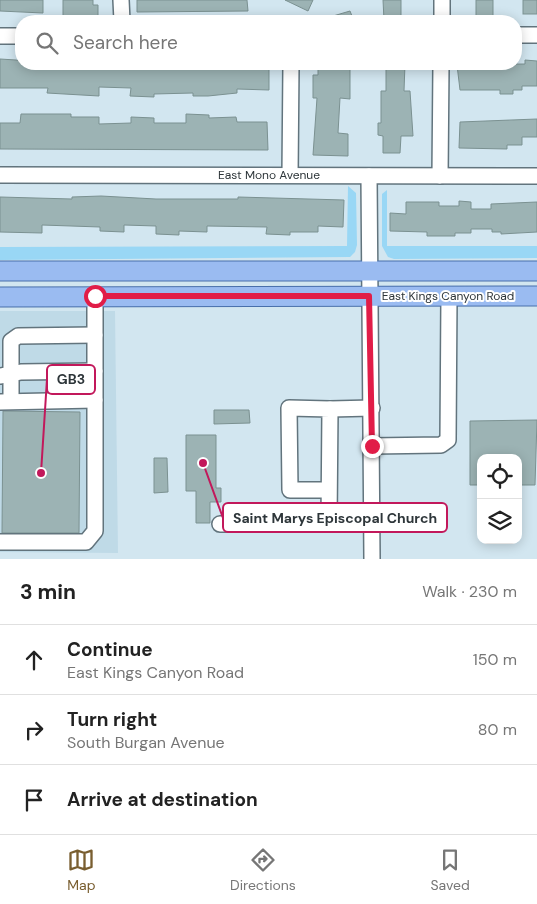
<!DOCTYPE html>
<html lang="en">
<head>
<meta charset="utf-8">
<style>
	body { margin:0; font-family:"DM Sans",sans-serif; background:#f2f2f2; color:#222 }
	.controls { position:absolute; right:15px; bottom:15px; display:grid; overflow:hidden; border-radius:10px; box-shadow:0 2px 12px #0003 }
	.controls button { width:45px; height:45px; display:grid; place-items:center; padding:0; border:0; border-bottom:1px solid #e0e0e0; background:#fff; color:#222; font:25px sans-serif }
	.stop { position:absolute; width:15px; height:15px; margin:-11px; border:4px solid #e11d48; border-radius:50%; background:#fff }
	.stop.end { background:#e11d48; border-color:#fff; box-shadow:0 1px 5px #0008 }
	.list { margin:0; padding:0; list-style:none }
	h2 { display:flex; justify-content:space-between; align-items:center; height:65px; margin:0; padding:0 20px; font-size:21px }
	h2 small { font-size:16px; font-weight:400; color:#767676 }
	.list li { display:grid; grid-template-columns:32px 1fr auto; gap:15px; align-items:center; box-sizing:border-box; height:70px; padding:0 20px; border-top:1px solid #e0e0e0 }
	.list b { display:block; font-size:19px; white-space:nowrap }
	.list p { margin:0; font-size:16px; white-space:nowrap; color:#767676 }
	.list em { font-size:16px; font-style:normal; color:#767676 }
	.icon { flex:none; width:28px; height:28px; fill:none; stroke:currentColor; stroke-width:2; stroke-linecap:round; stroke-linejoin:round }
	.map { position:relative; flex:none; width:537px; height:559px; overflow:hidden }
	.search { position:absolute; background:#fff; box-shadow:0 2px 12px #0003; left:15px; right:15px; top:15px; height:55px; display:flex; align-items:center; gap:12px; box-sizing:border-box; padding:0 18px; border-radius:20px; color:#767676; font-size:19px }
	.sheet { height:275px; background:#fff }
	nav { display:flex; justify-content:space-around; align-items:center; box-sizing:border-box; height:70px; border-top:1px solid #e0e0e0; background:#fff; font-size:14px; color:#767676 }
	nav a { display:grid; justify-items:center; gap:2px }
	nav .on { color:#795e30 }
	.map>svg:first-child { display:block }
</style>
</head>
<body>
<div class="map">
<svg width="537" height="559" viewBox="0 0 537 559">
	<rect width="100%" height="100%" fill="#d2e6f0"/>
	<polygon fill="#bfdae7" points="0,311 115,311 118,553 0,552"/>
	<g fill="#99d7f5">
		<polygon points="348,186 356,193 357,245 355,252 350,257 0,260 0,247 347,246"/>
		<polygon points="387,190 387,246 537,246 537,258 394,259 388,257 382,246 382,194"/>
	</g>
	<g fill="#9cb3b4" stroke="#7b9191">
		<polygon points="0,0 43,0 43,13 0,11"/>
		<polygon points="63,0 93,0 93,5 98,5 98,16 63,16"/>
		<polygon points="137,0 247,0 248,11 137,12"/>
		<polygon points="285,0 313,0 308,11"/>
		<polygon points="383,0 401,0 401,20 384,20"/>
		<rect x="476" y="0" width="17" height="19"/>
		<rect x="523" y="0" width="14" height="14"/>
		<polygon points="350,11 354,21 324,21 323,19"/>
		<polygon points="0,59 16,60 21,61 21,64 269,64 269,90 237,89 237,93 208,96 193,96 193,93 154,94 154,97 130,96 131,88 99,87 99,96 47,93 48,88 0,88"/>
		<polygon points="525,60 537,61 537,86 522,86 522,90 513,90 513,94 500,94 500,90 460,90 457,65 525,64"/>
		<polygon points="318,64 350,64 350,99 340,98 338,133 348,134 348,156 313,155 317,98 313,98 313,75 318,75"/>
		<polygon points="386,64 405,64 404,91 410,91 413,136 401,136 400,153 383,153 383,136 378,135 378,123 381,123 381,91 386,91"/>
		<polygon points="21,114 71,114 71,117 99,117 99,124 131,123 131,117 154,118 154,123 186,123 186,114 209,115 209,118 236,117 237,122 267,122 268,150 0,149 0,123 20,123"/>
		<polygon points="537,119 537,137 522,137 522,145 507,145 507,149 459,148 460,122"/>
		<polygon points="101,196 156,199 238,199 238,197 344,200 343,227 318,226 318,232 290,232 290,235 266,234 267,227 207,226 207,232 179,231 179,235 156,234 156,226 124,225 124,232 100,231 100,227 42,225 42,233 0,232 0,197 72,199 72,197"/>
		<polygon points="459,201 471,202 471,209 491,209 491,204 537,202 537,232 501,234 501,232 492,232 492,229 471,229 471,233 455,233 455,236 427,236 427,232 390,231 390,213 406,214 406,202 439,202 439,206 459,206"/>
		<polygon points="214,410 249,410 250,423 214,424"/>
		<polygon points="3,411 80,412 79,533 2,533"/>
		<polygon points="537,420 535,485 518,485 518,458 481,458 481,485 470,485 470,421"/>
		<polygon points="186,435 216,435 216,488 221,488 221,502 210,502 210,523 196,523 196,491 186,491"/>
		<polygon points="154,458 167,458 168,492 154,493"/>
	</g>
	<g fill="none" stroke-linecap="round" stroke-linejoin="round">
		<g stroke="#62747d" stroke-width="18">
			<g id="minor">
				<polyline points="121,0 122,21"/>
				<polyline points="442,21 442,0"/>
				<polyline points="516,35 537,35"/>
				<polyline points="0,36 21,36"/>
				<polyline points="0,175 537,176"/>
				<polyline points="290,175 291,64"/>
				<polyline points="369,176 372,559"/>
				<polyline points="440,176 441,64"/>
				<polyline points="1,376 21,372 95,371"/>
				<polyline points="11,401 11,341 18,336 95,335"/>
				<polyline points="0,402 95,400 95,296"/>
				<polyline points="330,409 372,408"/>
				<polyline points="372,446 441,445 448,440 449,296"/>
				<polyline points="329,523 330,409 289,408 290,490 329,490"/>
				<polyline points="220,524 372,523"/>
				<polyline points="0,542 86,542 95,531 95,400"/>
			</g>
		</g>
		<g stroke="#486faa" stroke-width="21">
			<g id="major">
				<polyline points="0,271 537,271"/>
				<polyline points="0,297 537,296"/>
			</g>
		</g>
		<use href="#minor" stroke="#fff" stroke-width="15"/>
		<use href="#major" stroke="#9abbf1" stroke-width="19"/>
	</g>
	<g fill="none" stroke-linecap="round" stroke-linejoin="round">
		<polyline stroke="#e11d48" stroke-width="6" points="95,296 369,296 372,446"/>
	</g>
	<g text-anchor="middle" stroke-width="4" stroke-linejoin="round" paint-order="stroke">
		<g font-size="12" fill="#2e363a" stroke="#fff">
			<text x="269" y="179">East Mono Avenue</text>
			<text x="448" y="300">East Kings Canyon Road</text>
		</g>
	</g>
	<path fill="none" stroke="#c2185b" stroke-width="2" d="M41 473L47 379M203 463L223 518"/>
	<g fill="#c2185b" stroke="#fff" stroke-width="2">
		<circle cx="41" cy="473" r="5"/>
		<circle cx="203" cy="463" r="5"/>
	</g>
	<g fill="#fff" stroke="#c2185b" stroke-width="2">
		<rect x="47" y="365" width="48" height="29" rx="5"/>
		<rect x="223" y="503" width="224" height="29" rx="5"/>
	</g>
	<g font-size="14" text-anchor="middle" font-weight="bold" fill="#2e363a">
		<text x="71" y="384">GB3</text>
		<text x="335" y="523">Saint Marys Episcopal Church</text>
	</g>
</svg>
<div class="controls">
<button><svg class="icon" aria-label="locate" viewBox="0 0 24 24"><circle cx="12" cy="12" r="6"/><path d="M12 2v4M12 18v4M2 12h4M18 12h4"/></svg></button>
<button><svg class="icon" aria-label="layers" viewBox="0 0 24 24"><path d="M12 4l9 5-9 5-9-5zM3 14l9 5 9-5"/></svg></button>
</div>
<div class="stop" style="left:95px;top:296px"></div>
<div class="stop end" style="left:372px;top:446px"></div>
<div class="search"><svg class="icon" aria-label="search" viewBox="0 0 24 24"><circle cx="10" cy="10" r="6"/><path d="M15 15l6 6"/></svg>Search here</div>
</div>
<section class="sheet">
<h2>3 min<small>Walk · 230 m</small></h2>
<ul class="list">
<li><svg class="icon" aria-label="ahead" viewBox="0 0 24 24"><path d="M12 20V5M6 11l6-6 6 6"/></svg><div><b>Continue</b><p>East Kings Canyon Road</p></div><em>150 m</em></li>
<li><svg class="icon" aria-label="right" viewBox="0 0 24 24"><path d="M7 20v-9h11M14 6l5 5-5 5"/></svg><div><b>Turn right</b><p>South Burgan Avenue</p></div><em>80 m</em></li>
<li><svg class="icon" aria-label="arrive" viewBox="0 0 24 24"><path d="M6 21V4h12l-3 4 3 4H6"/></svg><div><b>Arrive at destination</b></div></li>
</ul>
</section>
<nav>
<a class="on"><svg class="icon" aria-label="map" viewBox="0 0 24 24"><path d="M3 6l6-2 6 2 6-2v14l-6 2-6-2-6 2zM9 4v14M15 6v14"/></svg>Map</a>
<a><svg class="icon" aria-label="directions" viewBox="0 0 24 24"><path d="M12 3l9 9-9 9-9-9zM9 14v-3h6M13 9l2 2-2 2"/></svg>Directions</a>
<a><svg class="icon" aria-label="saved" viewBox="0 0 24 24"><path d="M7 4h10v16l-5-4-5 4z"/></svg>Saved</a>
</nav>
</body>
</html>
